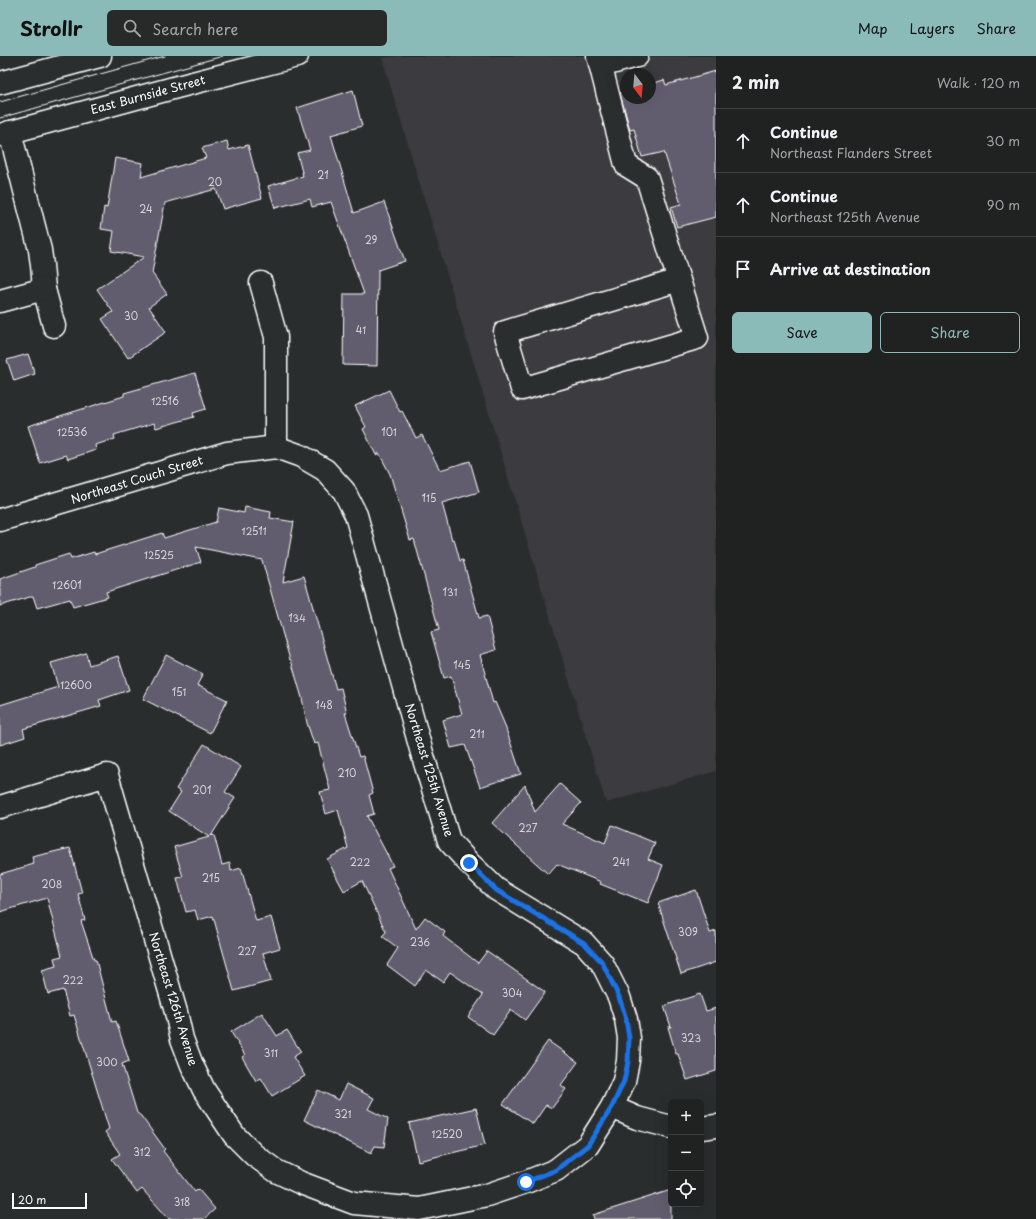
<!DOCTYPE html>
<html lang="en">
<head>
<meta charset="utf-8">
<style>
	body { margin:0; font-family:"Playpen Sans",sans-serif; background:#282a2a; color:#f1f3f6 }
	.controls { position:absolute; right:12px; bottom:12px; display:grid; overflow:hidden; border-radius:6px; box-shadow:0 4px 16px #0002 }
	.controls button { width:36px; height:36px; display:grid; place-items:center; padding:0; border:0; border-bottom:1px solid #3d3f40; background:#202222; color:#f1f3f6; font:20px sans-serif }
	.compass { position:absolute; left:620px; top:12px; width:36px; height:36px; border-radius:50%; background:#202222; box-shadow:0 4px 16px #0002; rotate:164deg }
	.scale { position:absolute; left:12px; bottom:10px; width:75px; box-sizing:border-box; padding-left:4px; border:2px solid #fff; border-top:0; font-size:11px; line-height:14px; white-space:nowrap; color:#fff; -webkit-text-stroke:3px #2a2d2e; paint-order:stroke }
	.stop { position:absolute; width:12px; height:12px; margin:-9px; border:3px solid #1a73e8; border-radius:50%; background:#fff }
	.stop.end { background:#1a73e8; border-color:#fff; box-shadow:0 1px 4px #0008 }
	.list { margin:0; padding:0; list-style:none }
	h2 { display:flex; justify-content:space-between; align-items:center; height:52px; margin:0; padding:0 16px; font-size:17px }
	h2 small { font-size:13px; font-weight:400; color:#a2a4a5 }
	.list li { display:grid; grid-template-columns:26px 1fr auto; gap:12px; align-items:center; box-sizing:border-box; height:64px; padding:0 16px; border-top:1px solid #3d3f40 }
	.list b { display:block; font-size:15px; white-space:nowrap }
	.list p { margin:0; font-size:13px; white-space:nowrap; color:#a2a4a5 }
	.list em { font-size:13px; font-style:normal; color:#a2a4a5 }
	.actions { display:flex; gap:8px; padding:12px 16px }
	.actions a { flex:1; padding:9px 0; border:1px solid #8bbbb9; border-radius:6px; text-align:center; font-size:14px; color:#8bbbb9 }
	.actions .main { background:#8bbbb9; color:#111 }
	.icon { flex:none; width:22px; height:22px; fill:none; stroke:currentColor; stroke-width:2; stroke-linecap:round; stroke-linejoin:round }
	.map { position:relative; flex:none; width:716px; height:1163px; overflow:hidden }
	header { display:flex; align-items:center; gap:24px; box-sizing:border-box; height:56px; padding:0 20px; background:#8bbbb9; color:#111 }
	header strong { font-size:19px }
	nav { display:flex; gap:22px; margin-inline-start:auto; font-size:14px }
	.search { width:280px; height:36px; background:#282a2a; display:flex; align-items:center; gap:10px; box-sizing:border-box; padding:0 14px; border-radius:6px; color:#a2a4a5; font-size:15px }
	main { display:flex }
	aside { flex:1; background:#202222 }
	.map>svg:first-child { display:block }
</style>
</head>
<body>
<header>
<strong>Strollr</strong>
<div class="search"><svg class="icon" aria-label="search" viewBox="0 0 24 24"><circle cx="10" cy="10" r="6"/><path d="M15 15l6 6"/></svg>Search here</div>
<nav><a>Map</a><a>Layers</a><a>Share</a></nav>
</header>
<main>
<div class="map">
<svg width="716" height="1163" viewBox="0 0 716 1163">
	<rect width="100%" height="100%" fill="#2a2d2e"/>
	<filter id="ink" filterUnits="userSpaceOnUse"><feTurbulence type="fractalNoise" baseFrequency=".025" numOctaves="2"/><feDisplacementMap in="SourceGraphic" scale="8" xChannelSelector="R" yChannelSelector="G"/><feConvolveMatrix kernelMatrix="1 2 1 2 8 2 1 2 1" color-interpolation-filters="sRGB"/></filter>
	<g filter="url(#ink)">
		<path fill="#3b3b41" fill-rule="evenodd" d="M 398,0 L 716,0 L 716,715 L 606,747 L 382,2 ZM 626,18 L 650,18 L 650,42 L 626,42 Z"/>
		<g fill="#625d6e" stroke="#fff">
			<polygon points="716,15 716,161 677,171 671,151 681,148 664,96 642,101 634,73 630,74 620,37 626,35 626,42 650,42 650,28 664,24 666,29"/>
			<polygon points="353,34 362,70 331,79 354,157 384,146 405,205 378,214 377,310 343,309 344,238 364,238 331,146 312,151 310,143 275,152 268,130 303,120 297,97 310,94 297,52"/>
			<polygon points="227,85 229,94 248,89 262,142 223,153 216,133 165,147 152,217 167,238 149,251 166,276 128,302 102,263 113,256 97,233 144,201 111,195 114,175 101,173 104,151 107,152 115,102 143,107 141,121 206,102 202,92"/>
			<polygon points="28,298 35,318 14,325 7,304"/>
			<polygon points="195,317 206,353 193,357 194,361 156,372 154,367 114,379 115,383 95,389 96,394 68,403 66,399 40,407 28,370 124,340 124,337"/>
			<polygon points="389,334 400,356 402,355 416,382 422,379 440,414 470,405 479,436 442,447 452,484 454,483 460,505 463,504 479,562 487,560 496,594 480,599 493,647 495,646 504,667 521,718 480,731 465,689 451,692 443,664 462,658 451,620 444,622 431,576 439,574 414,483 410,484 390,418 379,397 376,399 363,373 366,371 355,350"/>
			<polygon points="245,451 271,456 270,462 294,466 283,526 304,520 336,633 341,632 347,657 345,657 359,701 363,700 373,737 369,739 374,758 367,760 393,810 388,812 416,873 425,861 445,876 443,880 478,907 487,895 545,936 525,964 511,954 493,979 468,961 483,939 450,916 443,926 426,914 415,930 387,909 398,892 382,880 386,876 362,825 344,835 327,803 348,792 338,754 326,758 320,736 330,734 318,687 314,688 307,667 302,642 291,604 290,604 262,504 196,491 201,506 106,536 108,541 73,551 70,543 37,552 33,540 0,550 0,523 35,511 35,509 69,498 71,503 94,496 95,498 162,477 164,482 216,466 219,452 244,457"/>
			<polygon points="86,597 89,609 118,600 129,634 99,644 101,650 23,673 25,681 0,689 0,649 58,631 51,607"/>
			<polygon points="166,599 203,618 197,629 227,644 210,677 143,643"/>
			<polygon points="204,688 241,711 225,736 235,742 211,780 214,779 222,809 230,807 231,815 241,812 256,865 271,861 280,892 263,897 271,925 234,935 213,860 198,864 195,854 186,856 177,822 183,821 174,791 209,781 169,755 181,736 176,733"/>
			<polygon points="560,728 581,747 562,768 605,787 612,769 655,787 648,803 663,809 648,847 600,828 601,826 557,808 548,818 492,767 525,729 535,756"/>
			<polygon points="70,792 82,837 78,838 85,864 81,865 94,904 96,904 112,966 116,965 129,1005 122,1008 137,1057 141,1060 165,1093 163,1095 195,1136 198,1133 215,1153 204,1163 169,1163 142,1133 137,1137 112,1103 120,1098 105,1076 109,1073 74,959 70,960 63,934 48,938 42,914 56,910 54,902 62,900 47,842 0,856 0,818 34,808 32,801"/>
			<polygon points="696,834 710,877 716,875 716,906 681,918 658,847"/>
			<polygon points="700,938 706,955 716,952 716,1015 687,1024 678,998 676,998 668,971 671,971 664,950"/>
			<polygon points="262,957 277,980 287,974 301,996 293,1001 305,1020 272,1040 261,1022 256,1025 242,1001 245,999 231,976"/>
			<polygon points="548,985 578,1006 561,1029 566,1033 552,1052 546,1049 533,1068 503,1048"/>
			<polygon points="346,1028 374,1042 368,1053 388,1063 384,1091 375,1090 371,1097 304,1064 318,1034 339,1044"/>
			<polygon points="476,1052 485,1089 418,1105 409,1067"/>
			<polygon points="671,1134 671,1163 594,1163 593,1159"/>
		</g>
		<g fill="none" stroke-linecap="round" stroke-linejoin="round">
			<g stroke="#fff" stroke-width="25">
				<g id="minor">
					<polyline points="598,0 626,109 647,122 697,282 522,333 505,276 679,224"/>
					<polyline points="601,10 637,0"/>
					<polyline points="0,27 100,0"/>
					<polyline points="10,76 40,194 42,209 44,233 54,270"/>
					<polyline points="0,79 177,31 297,0"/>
					<polyline points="261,227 276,281 276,391"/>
					<polyline points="0,245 44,233"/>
					<polyline points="0,464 227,397 276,391 301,400 325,414 344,435 356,459 422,697 449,785 469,807 496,833 584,887 602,907 619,941 626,963 629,982 628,1005 624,1025 612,1051 588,1089 556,1114 526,1126 487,1139 419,1153 354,1147 301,1127 276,1115 254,1099 234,1079 204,1034 192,1009 182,983 176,956 107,719 0,751"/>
					<polyline points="612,1051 637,1062 671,1071"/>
					<polyline points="701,1072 716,1070"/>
				</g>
			</g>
			<use href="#minor" stroke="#2a2d2e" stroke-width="22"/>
			<g stroke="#fff" stroke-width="1">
				<polyline points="0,46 165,0"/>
				<polyline points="0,62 223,0"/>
			</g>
		</g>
	</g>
	<g fill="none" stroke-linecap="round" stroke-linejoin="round" filter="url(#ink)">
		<polyline stroke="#1a73e8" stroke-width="5" points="469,807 496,834 584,887 602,906 619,941 626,963 629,982 628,1006 624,1025 612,1051 588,1089 556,1114 526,1126"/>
	</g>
	<g text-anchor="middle" stroke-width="3.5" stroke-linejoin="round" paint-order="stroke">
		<g font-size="10" fill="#d8d6db">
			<text x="323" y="123">21</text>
			<text x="215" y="130">20</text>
			<text x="146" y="157">24</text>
			<text x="371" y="188">29</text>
			<text x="131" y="264">30</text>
			<text x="361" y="278">41</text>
			<text x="165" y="349">12516</text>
			<text x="72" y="380">12536</text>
			<text x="389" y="380">101</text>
			<text x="429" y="446">115</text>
			<text x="254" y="479">12511</text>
			<text x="159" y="503">12525</text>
			<text x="67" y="533">12601</text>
			<text x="450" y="540">131</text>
			<text x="297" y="566">134</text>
			<text x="462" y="613">145</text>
			<text x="76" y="633">12600</text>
			<text x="179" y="640">151</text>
			<text x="324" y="653">148</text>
			<text x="477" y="682">211</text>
			<text x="347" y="721">210</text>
			<text x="202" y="738">201</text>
			<text x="528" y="776">227</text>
			<text x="360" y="810">222</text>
			<text x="621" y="810">241</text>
			<text x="211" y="826">215</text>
			<text x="52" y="832">208</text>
			<text x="688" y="880">309</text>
			<text x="420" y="890">236</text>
			<text x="247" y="899">227</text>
			<text x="73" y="928">222</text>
			<text x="512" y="941">304</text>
			<text x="691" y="986">323</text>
			<text x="271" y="1001">311</text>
			<text x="107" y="1010">300</text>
			<text x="343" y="1062">321</text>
			<text x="447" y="1082">12520</text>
			<text x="142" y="1100">312</text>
			<text x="182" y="1150">318</text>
		</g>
		<g font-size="12" fill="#fff" stroke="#2a2d2e">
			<text transform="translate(148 39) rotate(-15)" y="4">East Burnside Street</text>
			<text transform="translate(137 424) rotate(-17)" y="4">Northeast Couch Street</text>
			<text transform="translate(429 714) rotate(73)" y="4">Northeast 125th Avenue</text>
			<text transform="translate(173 943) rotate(73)" y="4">Northeast 126th Avenue</text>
		</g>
	</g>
</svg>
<div class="controls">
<button>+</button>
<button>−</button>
<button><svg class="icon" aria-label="locate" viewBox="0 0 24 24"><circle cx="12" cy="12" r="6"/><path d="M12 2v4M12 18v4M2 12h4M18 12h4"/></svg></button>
</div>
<svg class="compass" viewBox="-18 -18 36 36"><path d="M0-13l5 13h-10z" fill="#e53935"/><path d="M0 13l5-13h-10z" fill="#a2a4a5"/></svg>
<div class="scale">20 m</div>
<div class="stop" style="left:526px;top:1126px"></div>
<div class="stop end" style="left:469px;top:807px"></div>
</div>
<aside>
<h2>2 min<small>Walk · 120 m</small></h2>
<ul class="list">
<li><svg class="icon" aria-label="ahead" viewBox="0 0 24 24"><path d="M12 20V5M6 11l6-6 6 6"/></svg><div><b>Continue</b><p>Northeast Flanders Street</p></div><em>30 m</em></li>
<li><svg class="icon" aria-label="ahead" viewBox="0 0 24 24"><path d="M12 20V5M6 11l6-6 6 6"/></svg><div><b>Continue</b><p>Northeast 125th Avenue</p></div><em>90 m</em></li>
<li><svg class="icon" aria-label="arrive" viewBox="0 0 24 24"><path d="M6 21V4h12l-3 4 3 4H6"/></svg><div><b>Arrive at destination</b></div></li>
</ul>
<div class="actions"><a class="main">Save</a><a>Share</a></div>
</aside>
</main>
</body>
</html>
